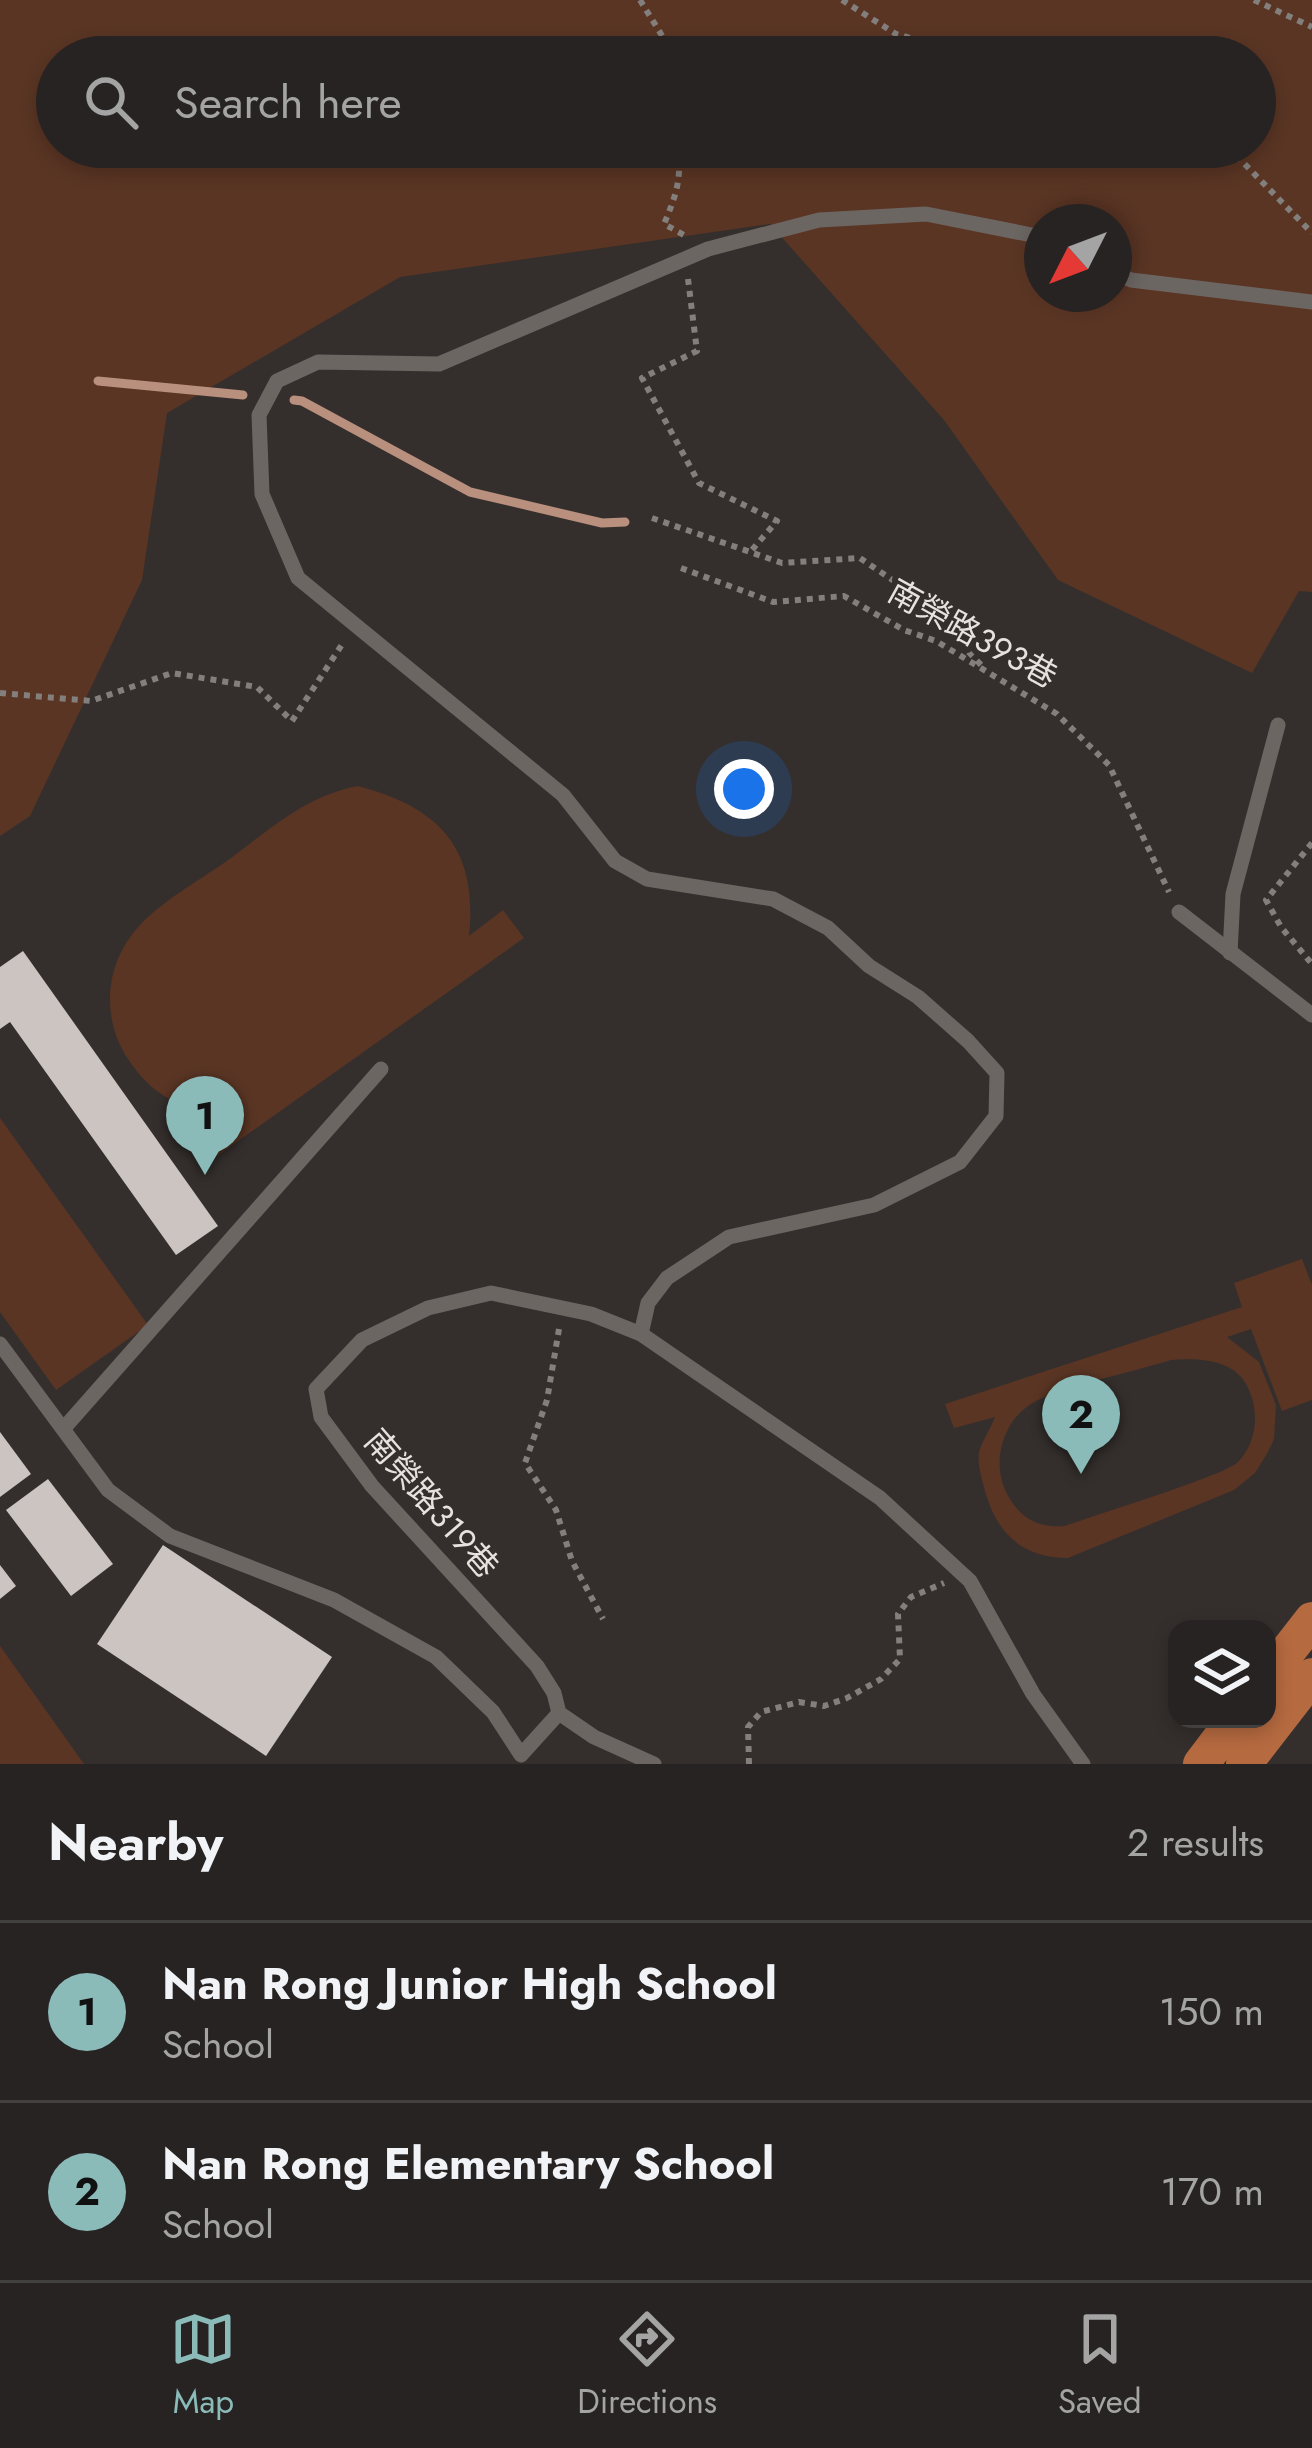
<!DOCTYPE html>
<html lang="en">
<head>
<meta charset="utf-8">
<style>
	body { margin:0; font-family:Jost,"Noto Sans TC",sans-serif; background:#332f2f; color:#f1f3f6 }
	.controls { position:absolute; right:36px; bottom:36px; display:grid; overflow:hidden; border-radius:24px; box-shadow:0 6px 18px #0003 }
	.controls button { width:108px; height:108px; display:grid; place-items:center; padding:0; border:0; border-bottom:3px solid #434040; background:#272322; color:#f1f3f6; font:60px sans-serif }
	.compass { position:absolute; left:1024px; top:204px; width:108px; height:108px; border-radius:50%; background:#272322; box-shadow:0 6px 18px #0003; rotate:228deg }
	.you { position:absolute; left:744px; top:789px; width:42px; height:42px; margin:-30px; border:9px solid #fff; border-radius:50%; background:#1a73e8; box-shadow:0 0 0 18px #1a73e833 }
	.badge { display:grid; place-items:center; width:78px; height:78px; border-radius:50%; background:#8bbbb9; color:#111; font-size:39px; font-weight:700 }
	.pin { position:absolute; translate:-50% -99px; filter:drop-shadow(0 3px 6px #0008) }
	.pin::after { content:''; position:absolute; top:63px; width:42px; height:36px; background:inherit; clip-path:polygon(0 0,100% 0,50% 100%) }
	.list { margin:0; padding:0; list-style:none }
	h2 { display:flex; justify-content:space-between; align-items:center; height:156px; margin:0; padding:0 48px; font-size:51px }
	h2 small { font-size:39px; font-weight:400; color:#a4a4a5 }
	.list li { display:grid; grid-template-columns:78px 1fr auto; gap:36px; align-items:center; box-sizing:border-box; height:180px; padding:0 48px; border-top:3px solid #434040 }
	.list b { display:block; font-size:45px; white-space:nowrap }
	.list p { margin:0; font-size:39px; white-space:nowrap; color:#a4a4a5 }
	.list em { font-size:39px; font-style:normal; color:#a4a4a5 }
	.icon { flex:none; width:66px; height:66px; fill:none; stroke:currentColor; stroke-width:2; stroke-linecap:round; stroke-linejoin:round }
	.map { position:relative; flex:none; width:1312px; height:1764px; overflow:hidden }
	.search { position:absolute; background:#272322; box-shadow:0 6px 18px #0003; left:36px; right:36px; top:36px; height:132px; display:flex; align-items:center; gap:30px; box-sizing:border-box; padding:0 42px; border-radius:66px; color:#a4a4a5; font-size:45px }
	.sheet { height:516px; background:#272322 }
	nav { display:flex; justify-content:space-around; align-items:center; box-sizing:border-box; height:168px; border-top:3px solid #434040; background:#272322; font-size:33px; color:#a4a4a5 }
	nav a { display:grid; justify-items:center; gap:6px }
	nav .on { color:#8bbbb9 }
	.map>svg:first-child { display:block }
</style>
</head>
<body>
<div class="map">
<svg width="1312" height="1764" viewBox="0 0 1312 1764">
	<rect width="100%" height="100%" fill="#342f2d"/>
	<g fill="#5a3524" fill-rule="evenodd">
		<path d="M 0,0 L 1312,0 L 1312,592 L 1299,591 L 1252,673 L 1058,580 L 944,420 L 770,224 L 400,277 L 167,413 L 142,580 L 30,816 L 0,836 ZM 57,57 L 1255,57 L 1255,147 L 57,147 ZM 1042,222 L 1114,222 L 1114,294 L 1042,294 Z"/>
		<path d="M 358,786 C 441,808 478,849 469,936 L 503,910 L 524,938 L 207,1163 L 188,1136 L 218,1112 C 177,1108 151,1094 128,1059 C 100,1017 105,961 141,924 C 166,898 202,879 231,858 C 271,828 308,795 358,786 Z"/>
		<polygon points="0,1118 148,1325 56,1390 0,1312"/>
		<path d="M 1302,1259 L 1312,1285 L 1312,1400 L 1282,1411 L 1251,1329 L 1227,1337 L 1259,1362 L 1276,1405 L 1274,1439 L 1268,1452 L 1255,1473 L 1234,1490 L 1068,1558 C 1023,1558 997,1534 985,1491 C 982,1479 977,1464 979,1452 C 982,1441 991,1428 995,1417 L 954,1428 L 945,1404 L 1242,1307 L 1234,1283 ZM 1171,1360 C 1197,1358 1232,1359 1246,1384 C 1260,1409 1258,1441 1238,1462 C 1226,1475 1092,1516 1065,1526 C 1040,1528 1023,1520 1010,1499 C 989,1467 1001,1419 1036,1401 C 1069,1385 1133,1372 1171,1360 Z"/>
		<polygon points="0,1646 84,1764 0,1764"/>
	</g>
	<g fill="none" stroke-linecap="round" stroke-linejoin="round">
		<g stroke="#b98f7d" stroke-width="9">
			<polyline points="98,381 243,395"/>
			<polyline points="294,400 302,401 470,492 602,523 625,522"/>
		</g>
	</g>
	<g fill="#cbc4c1">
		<polygon points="23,951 218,1226 176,1255 10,1022 0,1029 0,967"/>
		<polygon points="0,1432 31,1474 0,1497"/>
		<polygon points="48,1479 113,1564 71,1596 6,1510"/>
		<polygon points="163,1545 332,1657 266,1756 97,1644"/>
		<polygon points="0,1565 16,1586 0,1599"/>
	</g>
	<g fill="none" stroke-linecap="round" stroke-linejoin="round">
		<g stroke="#837f7d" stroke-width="6" stroke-dasharray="6 6" stroke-linecap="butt">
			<polyline points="640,0 669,47 684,57"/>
			<polyline points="842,0 896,34 979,57"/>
			<polyline points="1254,0 1312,27"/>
			<path d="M 676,147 C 684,175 675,198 664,224 L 684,235"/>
			<polyline points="1228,147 1312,233"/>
			<polyline points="688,279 697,351 642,378 699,483 777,521 751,551"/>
			<polyline points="652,518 782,563 860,558 913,594 984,668"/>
			<polyline points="681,568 773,602 844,596 904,630 936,641 1057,714 1109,765 1169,892"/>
			<polyline points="0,693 91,701 172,673 257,687 292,721 343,643"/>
			<polyline points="1312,843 1266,900 1281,927 1312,964"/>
			<polyline points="559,1329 547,1400 525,1463 556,1510 572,1561 603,1619"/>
			<polyline points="749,1764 748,1727 761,1712 799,1702 824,1706 847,1698 881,1679 900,1659 898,1614 911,1597 944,1583"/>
		</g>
		<g stroke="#6c6663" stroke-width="15">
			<polyline points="1114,272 1131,280 1312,302"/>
			<polyline points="1179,912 1312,1015"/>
			<polyline points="1230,953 1233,894 1278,725"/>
			<polyline points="641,1334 648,1303 667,1278 729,1237 874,1205 960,1162 996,1116 997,1073 968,1041 918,997 869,966 828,928 773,899 647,879 615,861 563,795 298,578 262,494 259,415 277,381 318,362 439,364 708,249 819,220 926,214 1042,237"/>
			<polyline points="0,1344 108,1490 170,1536 334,1600 436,1657 493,1712 521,1755 559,1713"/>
			<polyline points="65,1427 381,1069"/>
			<polyline points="654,1764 594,1737 559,1713 554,1693 537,1666 372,1486 321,1417 316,1389 362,1340 428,1308 491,1293 591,1314 641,1334 880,1498 970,1581 1033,1694 1083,1764"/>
		</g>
		<g stroke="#b66a40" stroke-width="36">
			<polyline points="1267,1678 1312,1620"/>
			<polyline points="1201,1764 1235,1719"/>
			<polyline points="1244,1764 1312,1676"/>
		</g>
	</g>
	<g text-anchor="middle" stroke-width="12" stroke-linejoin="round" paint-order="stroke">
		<g font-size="33" fill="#e5e2e0" stroke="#342f2d">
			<text transform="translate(973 633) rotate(29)" y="12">南榮路393巷</text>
			<text transform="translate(432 1503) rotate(49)" y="12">南榮路319巷</text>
		</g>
	</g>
</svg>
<div class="controls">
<button><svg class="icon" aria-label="layers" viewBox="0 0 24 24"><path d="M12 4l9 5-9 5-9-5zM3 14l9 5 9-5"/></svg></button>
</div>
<svg class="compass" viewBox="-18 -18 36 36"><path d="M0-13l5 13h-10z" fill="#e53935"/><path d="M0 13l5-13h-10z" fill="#a4a4a5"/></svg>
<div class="you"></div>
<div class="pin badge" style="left:205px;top:1175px">1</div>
<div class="pin badge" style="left:1081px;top:1474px">2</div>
<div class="search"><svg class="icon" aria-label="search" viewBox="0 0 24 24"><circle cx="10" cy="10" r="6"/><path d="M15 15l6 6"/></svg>Search here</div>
</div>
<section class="sheet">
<h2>Nearby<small>2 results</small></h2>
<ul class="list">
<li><span class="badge">1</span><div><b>Nan Rong Junior High School</b><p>School</p></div><em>150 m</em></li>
<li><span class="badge">2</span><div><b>Nan Rong Elementary School</b><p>School</p></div><em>170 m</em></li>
</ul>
</section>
<nav>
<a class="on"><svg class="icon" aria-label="map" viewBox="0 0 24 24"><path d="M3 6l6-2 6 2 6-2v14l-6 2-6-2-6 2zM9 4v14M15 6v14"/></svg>Map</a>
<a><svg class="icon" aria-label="directions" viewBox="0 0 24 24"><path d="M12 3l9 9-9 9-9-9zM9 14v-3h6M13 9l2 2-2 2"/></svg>Directions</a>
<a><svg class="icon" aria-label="saved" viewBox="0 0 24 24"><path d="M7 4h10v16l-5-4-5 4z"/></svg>Saved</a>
</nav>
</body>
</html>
